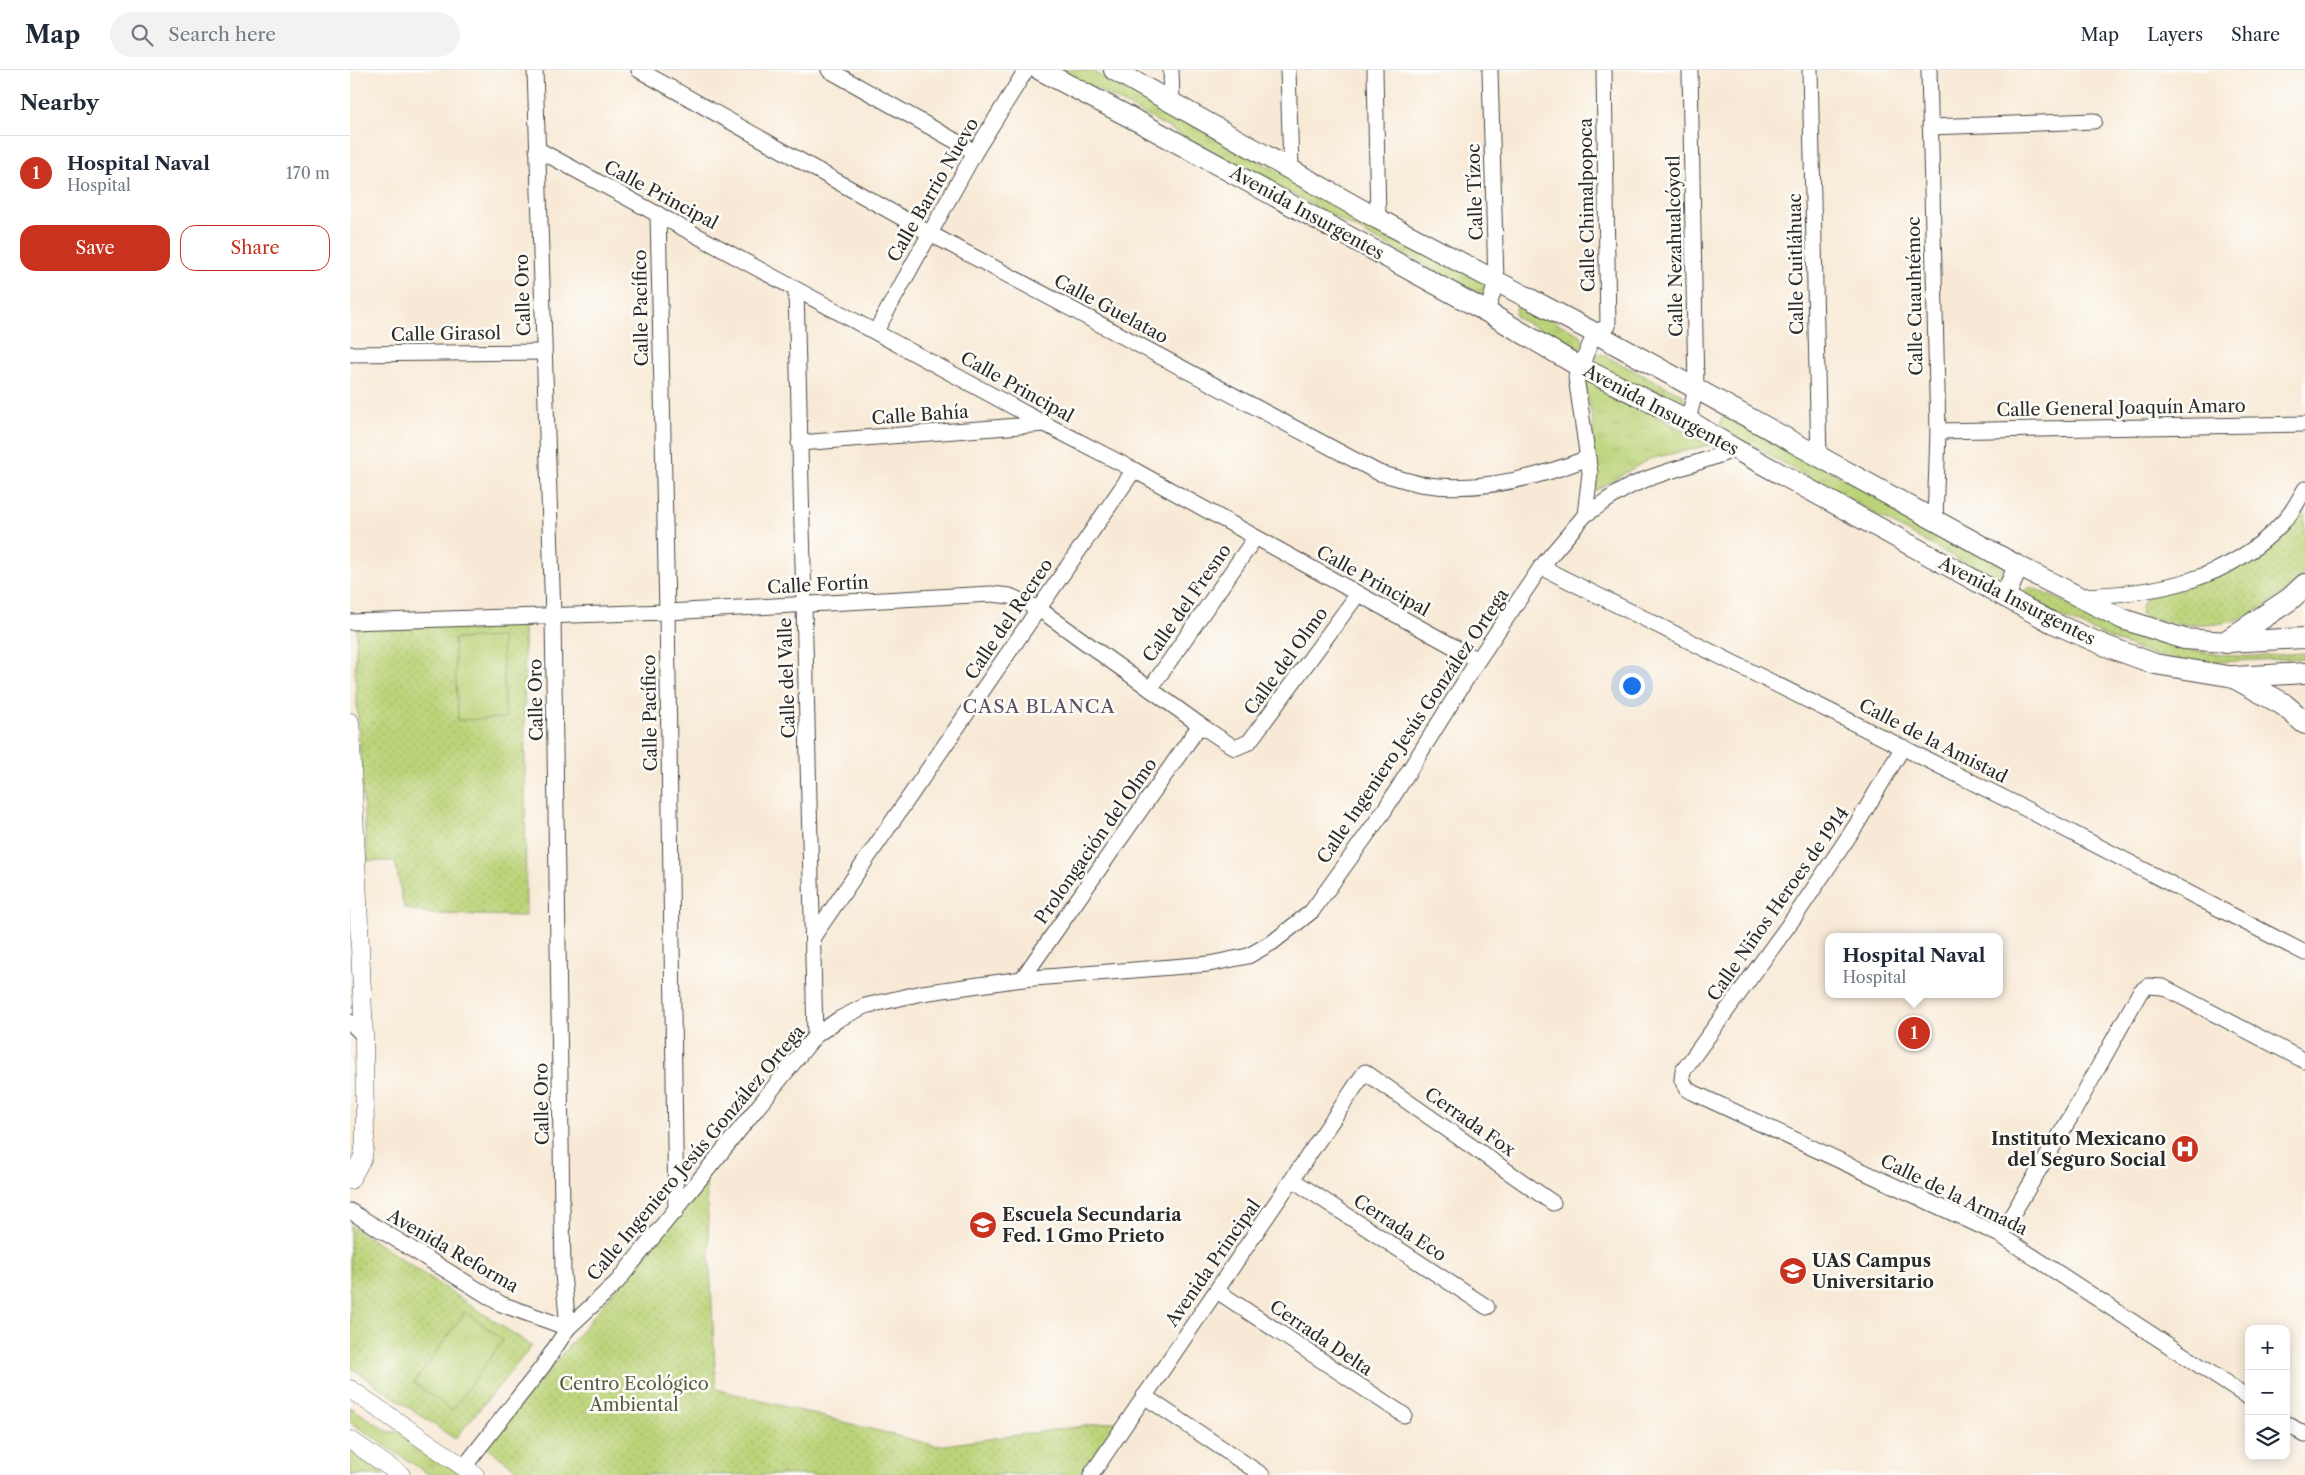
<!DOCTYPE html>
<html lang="en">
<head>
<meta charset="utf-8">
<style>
	body { margin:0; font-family:"Libre Caslon Text",serif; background:#f2f2f3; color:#1f2937 }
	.controls { position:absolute; right:15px; bottom:15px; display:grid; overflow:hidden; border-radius:10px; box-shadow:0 2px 12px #0003 }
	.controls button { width:45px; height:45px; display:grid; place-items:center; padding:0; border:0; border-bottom:1px solid #e0e1e3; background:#fff; color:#1f2937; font:25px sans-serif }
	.you { position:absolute; left:1281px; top:615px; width:18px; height:18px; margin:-12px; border:4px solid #fff; border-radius:50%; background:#1a73e8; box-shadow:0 0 0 8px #1a73e833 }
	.badge { display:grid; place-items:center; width:32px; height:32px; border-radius:50%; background:#c8321e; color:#fff; font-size:16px; font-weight:700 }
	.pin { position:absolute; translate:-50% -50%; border:2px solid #fff; box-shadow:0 1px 5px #0006 }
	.popup { position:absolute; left:1475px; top:863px; width:178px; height:65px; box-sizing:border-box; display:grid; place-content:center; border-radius:10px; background:#fff; filter:drop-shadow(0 1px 4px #0005); font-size:16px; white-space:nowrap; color:#747a83 }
	.popup b { font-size:19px; color:#1f2937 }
	.popup::after { content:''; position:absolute; left:50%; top:100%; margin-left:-10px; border:10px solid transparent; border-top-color:#fff }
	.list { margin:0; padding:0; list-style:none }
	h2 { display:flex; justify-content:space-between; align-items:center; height:65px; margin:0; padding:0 20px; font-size:21px }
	h2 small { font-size:16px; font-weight:400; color:#747a83 }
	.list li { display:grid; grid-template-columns:32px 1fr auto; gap:15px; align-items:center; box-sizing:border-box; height:75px; padding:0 20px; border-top:1px solid #e0e1e3 }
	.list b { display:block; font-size:19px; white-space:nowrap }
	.list p { margin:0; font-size:16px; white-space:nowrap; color:#747a83 }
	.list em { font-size:16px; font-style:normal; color:#747a83 }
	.actions { display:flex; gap:10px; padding:15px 20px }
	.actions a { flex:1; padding:11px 0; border:1px solid #c8321e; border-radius:15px; text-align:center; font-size:18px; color:#c8321e }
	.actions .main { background:#c8321e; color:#fff }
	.icon { flex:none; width:28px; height:28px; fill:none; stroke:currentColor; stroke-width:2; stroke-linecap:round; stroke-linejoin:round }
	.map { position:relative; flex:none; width:1955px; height:1405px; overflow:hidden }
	header { display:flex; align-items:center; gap:30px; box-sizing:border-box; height:70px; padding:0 25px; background:#fff; border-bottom:1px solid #e0e1e3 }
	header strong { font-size:24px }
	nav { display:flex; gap:28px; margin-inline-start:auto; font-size:18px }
	.search { width:350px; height:45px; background:#f2f2f3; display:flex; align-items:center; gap:12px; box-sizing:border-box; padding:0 18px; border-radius:28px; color:#747a83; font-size:19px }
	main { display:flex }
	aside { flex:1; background:#fff }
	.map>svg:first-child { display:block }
</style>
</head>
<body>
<header>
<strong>Map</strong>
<div class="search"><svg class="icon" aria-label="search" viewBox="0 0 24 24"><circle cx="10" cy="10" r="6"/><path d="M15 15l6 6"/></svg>Search here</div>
<nav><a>Map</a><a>Layers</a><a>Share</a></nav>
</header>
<main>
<aside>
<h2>Nearby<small></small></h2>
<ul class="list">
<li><span class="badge">1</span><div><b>Hospital Naval</b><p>Hospital</p></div><em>170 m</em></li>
</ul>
<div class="actions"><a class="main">Save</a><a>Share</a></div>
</aside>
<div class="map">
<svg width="1955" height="1405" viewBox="0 0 1955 1405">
	<defs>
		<pattern id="grass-tufts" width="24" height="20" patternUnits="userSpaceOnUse" patternTransform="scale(1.25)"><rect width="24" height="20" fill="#bbd378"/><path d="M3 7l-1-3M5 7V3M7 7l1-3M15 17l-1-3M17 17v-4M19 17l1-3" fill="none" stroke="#a1b568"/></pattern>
		<pattern id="park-dots" width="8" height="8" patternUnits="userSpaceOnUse" patternTransform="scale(1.25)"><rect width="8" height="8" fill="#bbd378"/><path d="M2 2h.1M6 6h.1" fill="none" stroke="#a1b568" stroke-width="1.8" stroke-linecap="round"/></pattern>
	</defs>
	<rect width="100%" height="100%" fill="#fdfcf7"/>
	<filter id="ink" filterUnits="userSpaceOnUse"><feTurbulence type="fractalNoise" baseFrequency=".02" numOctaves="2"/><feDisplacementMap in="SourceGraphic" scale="10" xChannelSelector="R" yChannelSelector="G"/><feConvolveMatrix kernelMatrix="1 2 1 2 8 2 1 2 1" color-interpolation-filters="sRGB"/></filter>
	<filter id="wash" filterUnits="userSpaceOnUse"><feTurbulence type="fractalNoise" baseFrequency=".0096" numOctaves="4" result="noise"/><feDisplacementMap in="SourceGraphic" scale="20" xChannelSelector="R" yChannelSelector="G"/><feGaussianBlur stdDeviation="1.12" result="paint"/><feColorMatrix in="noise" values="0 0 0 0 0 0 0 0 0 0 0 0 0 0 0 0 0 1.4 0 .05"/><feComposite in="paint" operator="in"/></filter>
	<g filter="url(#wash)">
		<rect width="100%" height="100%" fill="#f8e9d6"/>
		<g fill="url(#grass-tufts)" stroke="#737f52">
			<polygon points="711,0 739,0 1137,213 1137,225 1133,226 1122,221"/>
			<polygon points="1172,235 1231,265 1233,273 1229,279 1167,248 1165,244 1166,238"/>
			<polygon points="1251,284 1333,325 1335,335 1332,339 1245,296 1244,292 1247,285"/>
			<polygon points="1233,306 1360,375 1299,389 1245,421 1243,351"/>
			<polygon points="1377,345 1653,495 1653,505 1641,508 1370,358 1372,347"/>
			<polygon points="0,1337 39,1362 60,1362 124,1405 80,1405 0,1352"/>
		</g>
		<g fill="url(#park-dots)" stroke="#737f52">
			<path d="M 1955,427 L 1955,502 L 1950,509 C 1935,520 1920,535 1903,543 C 1867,561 1827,557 1790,544 L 1791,537 L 1797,527 L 1884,496 Z"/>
			<path d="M 1681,517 C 1746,546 1814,581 1886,586 C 1909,587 1933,584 1955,583 L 1955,588 L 1840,593 L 1796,583 L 1673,531 L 1672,522 Z"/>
			<polygon points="174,552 176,846 80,844 54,838 45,791 17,791 5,605 7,558"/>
			<polygon points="356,1109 366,1319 587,1376 770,1351 733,1405 174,1405 136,1377"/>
			<polygon points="0,1155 182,1276 105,1369 0,1297"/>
			<polygon points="0,1381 35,1405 0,1405"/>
		</g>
		<g fill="#bbd378" stroke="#737f52">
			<polygon points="152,567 155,648 108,650 104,569"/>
			<polygon points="115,1242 153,1270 102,1340 64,1313"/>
		</g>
	</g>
	<g filter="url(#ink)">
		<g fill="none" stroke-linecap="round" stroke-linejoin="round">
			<g stroke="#4a4845" stroke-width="17">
				<g id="minor">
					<polyline points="185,0 203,546 213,1204 218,1258"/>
					<path d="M 289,0 L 579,163 L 1029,403 C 1042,406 1056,411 1070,414 C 1128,423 1185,409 1238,388"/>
					<polyline points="479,0 625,82"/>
					<polyline points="821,0 822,32"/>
					<polyline points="938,0 941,98"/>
					<polyline points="1025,0 1028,149"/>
					<path d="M 1254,0 L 1258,256 L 1245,263 L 1226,307 L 1240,403 L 1235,445 C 1251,435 1269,420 1287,413 C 1319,399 1353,393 1385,379"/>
					<polyline points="1460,0 1469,388"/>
					<polyline points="1579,0 1588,361 1585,451"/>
					<polyline points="1580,57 1744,51"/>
					<polyline points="187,79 695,354 784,400 1128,590"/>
					<polyline points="308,144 317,542 326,1142"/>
					<polyline points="446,220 465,966"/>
					<polyline points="1137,242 1146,212 1140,0"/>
					<polyline points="526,261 625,82 676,0"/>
					<polyline points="0,284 193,282"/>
					<polyline points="1338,350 1346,319 1340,0"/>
					<polyline points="1588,361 1955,354"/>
					<polyline points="449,373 695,354"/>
					<polyline points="1191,497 1676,739 1955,883"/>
					<path d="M 1729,526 C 1806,524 1880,511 1934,451 C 1943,442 1949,429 1955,419"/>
					<polyline points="0,552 317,542 641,524 660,526 689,539 850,655 885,678 899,672 1008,524"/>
					<polyline points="800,619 905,468"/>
					<polyline points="1553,677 1507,754 1448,842 1333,1001 1332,1010 1338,1020 1650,1165 1899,1328"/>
					<polyline points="463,867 784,400"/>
					<polyline points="672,909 850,655"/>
					<polyline points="0,952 14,966"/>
					<polyline points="943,1110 1137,1237"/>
					<polyline points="0,1141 151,1234 218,1258"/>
					<polyline points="1650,1165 1723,1043 1790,922 1798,916 1813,917 1955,991"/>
					<polyline points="867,1221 1054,1345"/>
					<polyline points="794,1326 912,1405"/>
					<polyline points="1936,1353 1955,1365"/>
					<polyline points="114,1397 193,1296 218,1258 267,1212 465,966 489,949 515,936 572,923 672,909 859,894 898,886 923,872 962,841 1034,741 1128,590 1191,497 1235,445"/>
					<polyline points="741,1405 1015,1002 1203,1133"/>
				</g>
			</g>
			<g stroke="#4a4845" stroke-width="19">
				<g id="tertiary">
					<polyline points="0,652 14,966 15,1069 13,1087 0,1110"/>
					<polyline points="0,1319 125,1405"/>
					<polyline points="0,1370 51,1405"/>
				</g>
			</g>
			<g stroke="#4a4845" stroke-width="22">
				<g id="secondary">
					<polyline points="690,0 791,53 1137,242 1230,297 1338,350 1385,379 1701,552 1756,576 1805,594 1884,607 1955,603"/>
					<polyline points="764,0 1028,149 1245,263 1668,496 1773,549 1834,569 1876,572 1955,568"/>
					<polyline points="1655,527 1668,496"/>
				</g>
			</g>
			<g stroke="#4a4845" stroke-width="24">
				<g id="primary">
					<polyline points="1876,572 1940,529 1955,515"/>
					<polyline points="1884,607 1933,634 1955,653"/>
				</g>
			</g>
			<use href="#minor" stroke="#fff" stroke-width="15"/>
			<use href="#tertiary" stroke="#fff" stroke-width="18"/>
			<use href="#secondary" stroke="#fff" stroke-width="20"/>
			<use href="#primary" stroke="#fff" stroke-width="22"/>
		</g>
	</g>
	<defs>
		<g id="hospital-disc" transform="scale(1.4375)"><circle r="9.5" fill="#c8321e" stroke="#fdfcf7"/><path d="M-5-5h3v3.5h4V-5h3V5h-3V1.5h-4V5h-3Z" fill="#fff"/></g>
		<g id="school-disc" transform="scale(1.4375)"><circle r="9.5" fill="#c8321e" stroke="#fdfcf7"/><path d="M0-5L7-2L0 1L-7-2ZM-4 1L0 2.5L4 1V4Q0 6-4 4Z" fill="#fff"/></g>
		<g id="university-disc" transform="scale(1.4375)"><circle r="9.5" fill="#c8321e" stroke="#fdfcf7"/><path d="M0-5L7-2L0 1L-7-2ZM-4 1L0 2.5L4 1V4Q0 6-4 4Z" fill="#fff"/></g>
	</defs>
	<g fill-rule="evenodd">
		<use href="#hospital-disc" x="1835" y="1079"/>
		<use href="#school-disc" x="633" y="1155"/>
		<use href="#university-disc" x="1443" y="1201"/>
	</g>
	<g text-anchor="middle" stroke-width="5" stroke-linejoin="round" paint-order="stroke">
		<g font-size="18" fill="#2b2b2b" stroke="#fdfcf7">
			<text transform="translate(583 120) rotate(-60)" y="6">Calle Barrio Nuevo</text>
			<text transform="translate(1125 122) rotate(-92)" y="6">Calle Tízoc</text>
			<text transform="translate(311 125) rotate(28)" y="6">Calle Principal</text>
			<text transform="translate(1237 135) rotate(-91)" y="6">Calle Chimalpopoca</text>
			<text transform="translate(957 143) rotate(29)" y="6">Avenida Insurgentes</text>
			<text transform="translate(1325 176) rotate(-91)" y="6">Calle Nezahualcóyotl</text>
			<text transform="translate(1446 194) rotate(-91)" y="6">Calle Cuitláhuac</text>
			<text transform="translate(173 225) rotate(-92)" y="6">Calle Oro</text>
			<text transform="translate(1565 226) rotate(-91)" y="6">Calle Cuauhtémoc</text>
			<text transform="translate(291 238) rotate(-91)" y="6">Calle Pacífico</text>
			<text transform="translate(761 239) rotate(28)" y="6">Calle Guelatao</text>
			<text transform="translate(96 264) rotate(-1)" y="6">Calle Girasol</text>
			<text transform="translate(667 317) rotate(29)" y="6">Calle Principal</text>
			<text transform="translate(1771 338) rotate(-1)" y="6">Calle General Joaquín Amaro</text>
			<text transform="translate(1311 340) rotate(28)" y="6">Avenida Insurgentes</text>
			<text transform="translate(570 345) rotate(-4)" y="6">Calle Bahía</text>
			<text transform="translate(1023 511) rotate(29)" y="6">Calle Principal</text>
			<text transform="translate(468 515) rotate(-3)" y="6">Calle Fortín</text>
			<text transform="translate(1667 531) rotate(27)" y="6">Avenida Insurgentes</text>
			<text transform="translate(837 533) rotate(-55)" y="6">Calle del Fresno</text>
			<text transform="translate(659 549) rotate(-56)" y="6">Calle del Recreo</text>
			<text transform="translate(936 591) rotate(-54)" y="6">Calle del Olmo</text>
			<text transform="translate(437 608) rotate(-92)" y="6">Calle del Valle</text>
			<text transform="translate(186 630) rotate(-91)" y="6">Calle Oro</text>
			<text transform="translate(300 643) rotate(-91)" y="6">Calle Pacífico</text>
			<text transform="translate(1063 656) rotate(-56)" y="6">Calle Ingeniero Jesús González Ortega</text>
			<text transform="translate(1583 671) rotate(27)" y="6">Calle de la Amistad</text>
			<text transform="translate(746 771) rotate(-55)" y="6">Prolongación del Olmo</text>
			<text transform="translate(1428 834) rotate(-55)" y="6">Calle Niños Heroes de 1914</text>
			<text transform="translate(192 1034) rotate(-91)" y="6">Calle Oro</text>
			<text transform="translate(1120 1052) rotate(35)" y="6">Cerrada Fox</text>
			<text transform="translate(346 1083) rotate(-50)" y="6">Calle Ingeniero Jesús González Ortega</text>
			<text transform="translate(1604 1125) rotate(26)" y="6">Calle de la Armada</text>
			<text transform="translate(1050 1158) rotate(33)" y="6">Cerrada Eco</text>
			<text transform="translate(103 1181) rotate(30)" y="6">Avenida Reforma</text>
			<text transform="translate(863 1193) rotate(-55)" y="6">Avenida Principal</text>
			<text transform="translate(971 1268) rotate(34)" y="6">Cerrada Delta</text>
		</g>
		<g font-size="18" font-weight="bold" fill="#2b2b2b" stroke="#fdfcf7" text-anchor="start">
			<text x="1816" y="1075" text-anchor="end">Instituto Mexicano<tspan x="1816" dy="21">del Seguro Social</tspan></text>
			<text x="652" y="1151">Escuela Secundaria<tspan x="652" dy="21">Fed. 1 Gmo Prieto</tspan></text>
			<text x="1462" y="1197">UAS Campus<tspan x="1462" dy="21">Universitario</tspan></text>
		</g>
		<g font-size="18" fill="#565d42" stroke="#fdfcf7">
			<text x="284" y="1320">Centro Ecológico<tspan x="284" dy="21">Ambiental</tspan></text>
		</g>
		<g font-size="19" letter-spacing="1" fill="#5e4f66" stroke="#fdfcf7">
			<text x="689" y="643">CASA BLANCA</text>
		</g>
	</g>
</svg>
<div class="controls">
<button>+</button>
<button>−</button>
<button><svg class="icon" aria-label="layers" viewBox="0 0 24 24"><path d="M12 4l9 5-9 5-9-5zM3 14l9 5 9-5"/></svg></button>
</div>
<div class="you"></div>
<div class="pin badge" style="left:1564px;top:963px">1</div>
<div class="popup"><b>Hospital Naval</b>Hospital</div>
</div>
</main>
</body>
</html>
